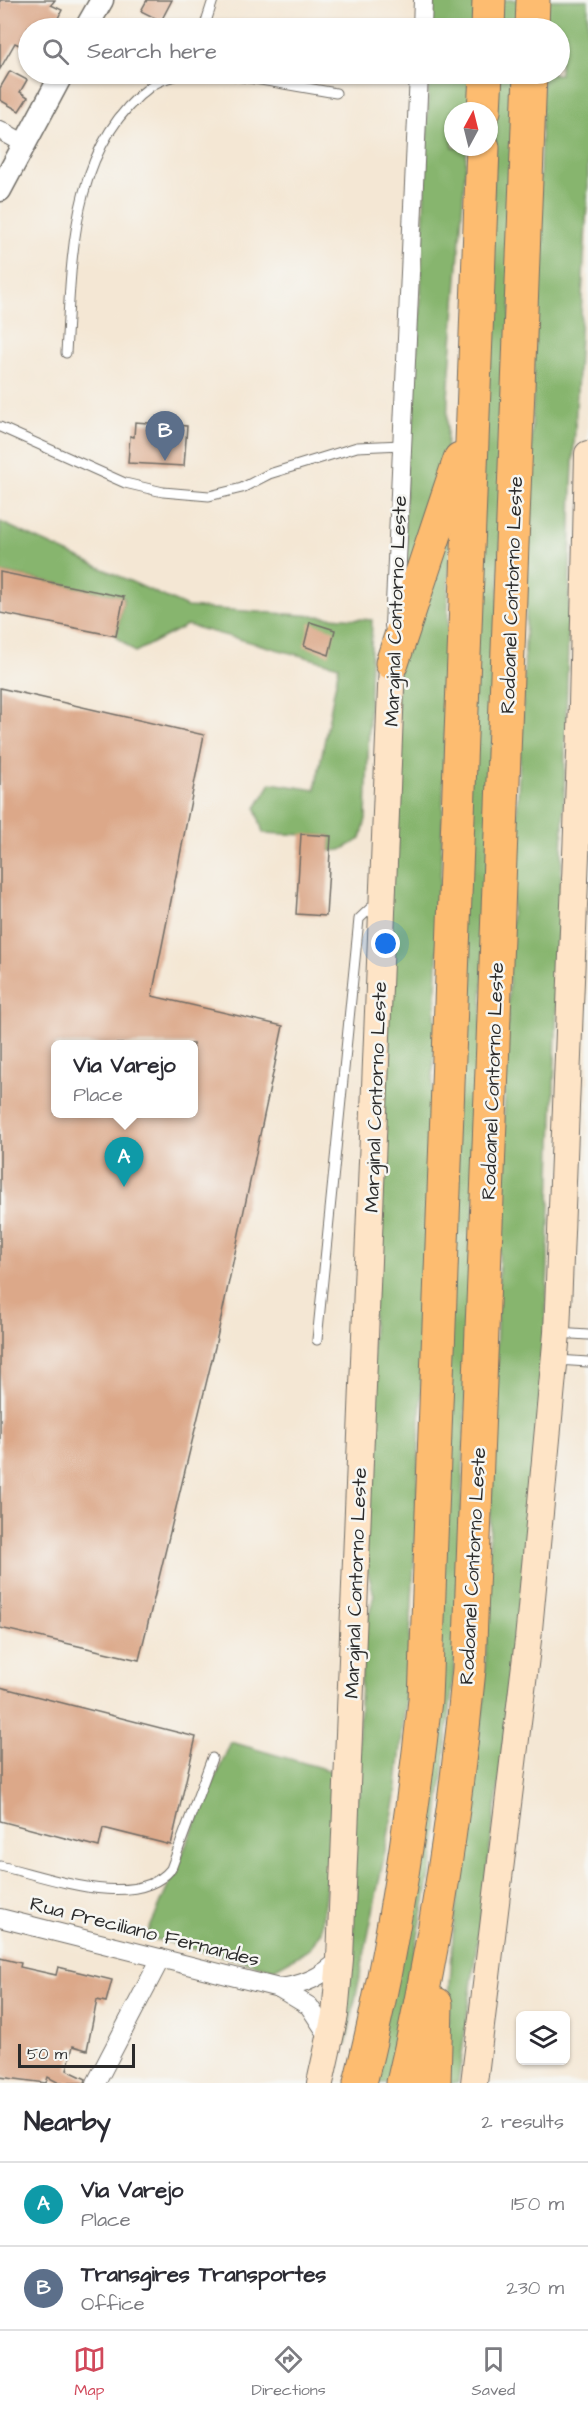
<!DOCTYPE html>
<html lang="en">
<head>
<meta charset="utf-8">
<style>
	body { margin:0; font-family:"Architects Daughter",sans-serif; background:#f2f2f3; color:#2b2b33 }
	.controls { position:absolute; right:18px; bottom:18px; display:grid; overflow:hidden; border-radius:9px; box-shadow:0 2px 4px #0004 }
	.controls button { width:54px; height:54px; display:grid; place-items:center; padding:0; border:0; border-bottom:2px solid #e1e1e2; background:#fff; color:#2b2b33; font:30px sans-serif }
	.compass { position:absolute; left:444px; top:102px; width:54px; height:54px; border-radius:50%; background:#fff; box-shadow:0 2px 4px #0004; rotate:7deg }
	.scale { position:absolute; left:18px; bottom:15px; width:117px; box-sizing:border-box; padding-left:6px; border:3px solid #2b2b2b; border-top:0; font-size:16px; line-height:21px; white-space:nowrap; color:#2b2b2b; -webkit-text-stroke:4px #f6f6f2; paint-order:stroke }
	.you { position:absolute; left:386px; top:944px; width:21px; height:21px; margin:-15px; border:4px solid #fff; border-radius:50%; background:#1a73e8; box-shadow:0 0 0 9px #1a73e833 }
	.badge { display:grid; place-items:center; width:39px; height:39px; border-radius:50%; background:#d1495b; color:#fff; font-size:20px; font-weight:700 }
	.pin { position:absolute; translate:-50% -50px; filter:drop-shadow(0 2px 3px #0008) }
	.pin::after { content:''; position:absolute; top:32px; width:21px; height:18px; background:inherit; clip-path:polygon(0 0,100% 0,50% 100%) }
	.popup { position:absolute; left:51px; top:1040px; width:147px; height:78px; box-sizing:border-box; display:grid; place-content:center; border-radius:9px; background:#fff; filter:drop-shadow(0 2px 4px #0005); font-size:20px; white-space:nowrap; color:#7c7c81 }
	.popup b { font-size:22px; color:#2b2b33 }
	.popup::after { content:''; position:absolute; left:50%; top:100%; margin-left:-12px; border:12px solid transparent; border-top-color:#fff }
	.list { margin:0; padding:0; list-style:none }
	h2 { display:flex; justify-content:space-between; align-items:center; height:78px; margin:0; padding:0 24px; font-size:26px }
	h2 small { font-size:20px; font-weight:400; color:#7c7c81 }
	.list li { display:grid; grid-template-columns:39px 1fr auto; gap:18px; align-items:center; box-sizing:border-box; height:84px; padding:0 24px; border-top:2px solid #e1e1e2 }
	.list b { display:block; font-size:22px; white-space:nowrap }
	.list p { margin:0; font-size:20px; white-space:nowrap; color:#7c7c81 }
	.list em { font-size:20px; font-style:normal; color:#7c7c81 }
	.icon { flex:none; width:33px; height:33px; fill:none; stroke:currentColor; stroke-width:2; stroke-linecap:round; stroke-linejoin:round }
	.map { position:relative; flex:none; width:588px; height:2083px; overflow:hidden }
	.search { position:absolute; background:#fff; box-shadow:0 2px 4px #0004; left:18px; right:18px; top:18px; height:66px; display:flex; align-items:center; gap:15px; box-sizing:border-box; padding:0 21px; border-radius:33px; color:#7c7c81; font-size:22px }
	.sheet { height:246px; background:#fff }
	nav { display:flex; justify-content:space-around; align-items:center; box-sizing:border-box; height:84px; border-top:2px solid #e1e1e2; background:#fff; font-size:16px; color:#7c7c81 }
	nav a { display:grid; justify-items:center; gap:3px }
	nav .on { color:#d1495b }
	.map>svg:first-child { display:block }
</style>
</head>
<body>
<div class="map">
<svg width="588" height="2083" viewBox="0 0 588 2083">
	<rect width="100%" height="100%" fill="#f6f6f2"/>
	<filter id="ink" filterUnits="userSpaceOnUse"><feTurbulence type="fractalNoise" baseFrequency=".0167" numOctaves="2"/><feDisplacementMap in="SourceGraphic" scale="12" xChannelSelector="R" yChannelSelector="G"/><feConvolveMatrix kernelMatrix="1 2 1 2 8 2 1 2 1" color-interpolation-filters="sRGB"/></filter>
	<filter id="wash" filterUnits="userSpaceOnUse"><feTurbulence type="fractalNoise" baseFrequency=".008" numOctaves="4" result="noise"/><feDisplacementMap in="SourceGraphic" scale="24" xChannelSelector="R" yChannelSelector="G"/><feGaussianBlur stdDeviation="1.35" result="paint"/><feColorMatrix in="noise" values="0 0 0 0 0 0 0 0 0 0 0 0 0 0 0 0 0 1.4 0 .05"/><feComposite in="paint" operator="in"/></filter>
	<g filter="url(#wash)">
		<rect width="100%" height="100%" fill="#f4e7d4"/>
		<g fill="#87b56e" stroke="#59704c" stroke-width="1.5">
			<polygon points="433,0 475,0 474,28 431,28"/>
			<polygon points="500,0 523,0 522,28 499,28"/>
			<polygon points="545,0 588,0 588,184 572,485 564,799 545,1348 523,1583 498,1790 458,2083 444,2083 454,1919 484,1699 510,947 524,678 543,74 560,74 560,28 544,28"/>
			<polygon points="429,74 471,74 469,111 453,111 453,147 467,147 448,397 446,471 403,595 406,466 420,316"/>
			<polygon points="498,74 520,74 455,1664 434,1855 389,2083 367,2083 418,1848"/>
			<polygon points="0,522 187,607 372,620 366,819 361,839 341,850 330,851 331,836 263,833 256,808 271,783 315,790 339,666 187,625 135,652 116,636 124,597 0,572"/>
			<polygon points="450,528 443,809 416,1528 408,1675 396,1797 346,2045 334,2043 352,1799 360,1794 357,1767 363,1639 374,1595 364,1558 398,666"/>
			<polygon points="231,1742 339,1773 321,1931 310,1949 274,1969 146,1937"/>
		</g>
		<g id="blocks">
			<g fill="#dca889" fill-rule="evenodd">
				<polygon points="0,0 55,0 51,5 62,10 54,26 28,28 28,49 15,43 0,69"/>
				<polygon points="147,0 172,0 161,21 141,11"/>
				<polygon points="10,71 27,80 20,92 28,97 19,111 0,100 0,88"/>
				<polygon points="135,422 187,426 184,466 128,463 130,436 134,437"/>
				<polygon points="0,572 124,597 116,636 0,613"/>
				<polygon points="310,622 335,630 329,655 304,646"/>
				<path d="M 0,688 L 204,735 L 152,996 L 283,1026 L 215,1347 L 139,1660 L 0,1628 ZM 55,1044 L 193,1044 L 193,1113 L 55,1113 Z"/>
				<polygon points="301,834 331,836 326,916 296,914"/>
				<polygon points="0,1687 196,1737 171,1845 103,1828 99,1847 0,1821"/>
				<polygon points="0,1958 21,1963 20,1967 56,1975 58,1967 112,1980 106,2002 97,2000 87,2050 73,2046 67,2070 86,2079 85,2083 59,2083 48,2077 46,2083 0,2077"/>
			</g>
		</g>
	</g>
	<g filter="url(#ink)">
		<use href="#blocks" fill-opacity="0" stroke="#716d66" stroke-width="1.5"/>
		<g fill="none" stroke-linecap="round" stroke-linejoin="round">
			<g stroke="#716d66" stroke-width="11">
				<g id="service">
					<polyline points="204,28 213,0"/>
					<polyline points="225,74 336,93"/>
					<path d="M 66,353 C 72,261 69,148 151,86 C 159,80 171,77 180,74"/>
					<polyline points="0,427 125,483 163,492 209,496 242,488 269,474 357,447 402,445"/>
					<polyline points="557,1333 588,1335"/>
					<polyline points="317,1340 359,919 377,902"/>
					<polyline points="557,1360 588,1362"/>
					<path d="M 0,1866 C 46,1876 136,1912 171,1869 L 212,1758"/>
				</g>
			</g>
			<g stroke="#716d66" stroke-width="20">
				<g id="minor">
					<polyline points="422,28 423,0"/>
					<polyline points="0,130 25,144"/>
					<polyline points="394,626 419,74"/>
					<polyline points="0,1918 279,1988 309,2006 330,2038"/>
					<path d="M 279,1988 C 305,1985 321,1977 340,1959"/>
					<polyline points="96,2083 161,1958"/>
				</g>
			</g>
			<g stroke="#716d66" stroke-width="25">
				<g id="tertiary">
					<polyline points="86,28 102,0"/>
					<polyline points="0,190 62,74"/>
				</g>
			</g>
			<g stroke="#716d66" stroke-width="28">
				<g id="secondary">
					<polyline points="320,2083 335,2015 340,1959 392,663"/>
					<polyline points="474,2083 528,1640 557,1333 582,704 588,454"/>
				</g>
			</g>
			<g stroke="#716d66" stroke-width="35">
				<g id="motorway">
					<polyline points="488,28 489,0"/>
					<polyline points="532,28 533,0"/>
					<polyline points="484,111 486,74"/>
					<polyline points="392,663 460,459"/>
					<path d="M 360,2083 C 392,1957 411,1829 425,1700 L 483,147"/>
					<path d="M 403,2083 C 435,1947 456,1808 469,1669 L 530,74"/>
					<polyline points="434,2083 436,2004"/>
				</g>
			</g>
			<use href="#service" stroke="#fff" stroke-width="9"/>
			<use href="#minor" stroke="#fff" stroke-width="18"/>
			<use href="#tertiary" stroke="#fff" stroke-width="22"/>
			<use href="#secondary" stroke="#fee4c6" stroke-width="26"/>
			<use href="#motorway" stroke="#fdbc70" stroke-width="33"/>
		</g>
	</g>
	<g text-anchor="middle" stroke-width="5" stroke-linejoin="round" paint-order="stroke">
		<g font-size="20" fill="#2b2b2b" stroke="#f6f6f2">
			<text transform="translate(511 595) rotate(-88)" y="7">Rodoanel Contorno Leste</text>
			<text transform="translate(395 611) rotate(-88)" y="7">Marginal Contorno Leste</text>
			<text transform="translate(492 1081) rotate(-88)" y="7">Rodoanel Contorno Leste</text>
			<text transform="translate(375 1097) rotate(-88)" y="7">Marginal Contorno Leste</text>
			<text transform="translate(472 1566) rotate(-87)" y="7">Rodoanel Contorno Leste</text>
			<text transform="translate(355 1583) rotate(-88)" y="7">Marginal Contorno Leste</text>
			<text transform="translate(145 1931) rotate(14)" y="7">Rua Preciliano Fernandes</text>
		</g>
	</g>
</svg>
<div class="controls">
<button><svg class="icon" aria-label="layers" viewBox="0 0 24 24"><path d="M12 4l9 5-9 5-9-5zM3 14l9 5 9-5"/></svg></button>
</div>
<svg class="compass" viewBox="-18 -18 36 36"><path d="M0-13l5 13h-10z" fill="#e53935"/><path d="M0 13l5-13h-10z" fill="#7c7c81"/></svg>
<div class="scale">50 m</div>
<div class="you"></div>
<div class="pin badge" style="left:124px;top:1187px;background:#0f9aa8">A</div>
<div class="popup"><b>Via Varejo</b>Place</div>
<div class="pin badge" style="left:165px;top:461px;background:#5c6f8a">B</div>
<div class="search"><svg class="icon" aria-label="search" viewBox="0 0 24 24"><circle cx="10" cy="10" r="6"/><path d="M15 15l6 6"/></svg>Search here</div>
</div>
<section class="sheet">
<h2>Nearby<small>2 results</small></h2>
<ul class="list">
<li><span class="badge" style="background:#0f9aa8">A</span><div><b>Via Varejo</b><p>Place</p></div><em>150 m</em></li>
<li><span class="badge" style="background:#5c6f8a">B</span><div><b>Transgires Transportes</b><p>Office</p></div><em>230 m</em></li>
</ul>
</section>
<nav>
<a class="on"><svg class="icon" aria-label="map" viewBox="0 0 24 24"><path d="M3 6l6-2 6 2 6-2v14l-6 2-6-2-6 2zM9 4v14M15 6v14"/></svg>Map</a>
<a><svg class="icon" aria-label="directions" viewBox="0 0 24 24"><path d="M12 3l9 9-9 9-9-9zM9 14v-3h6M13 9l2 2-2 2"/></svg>Directions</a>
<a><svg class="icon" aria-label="saved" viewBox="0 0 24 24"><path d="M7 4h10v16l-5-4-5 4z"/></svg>Saved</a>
</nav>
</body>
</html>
